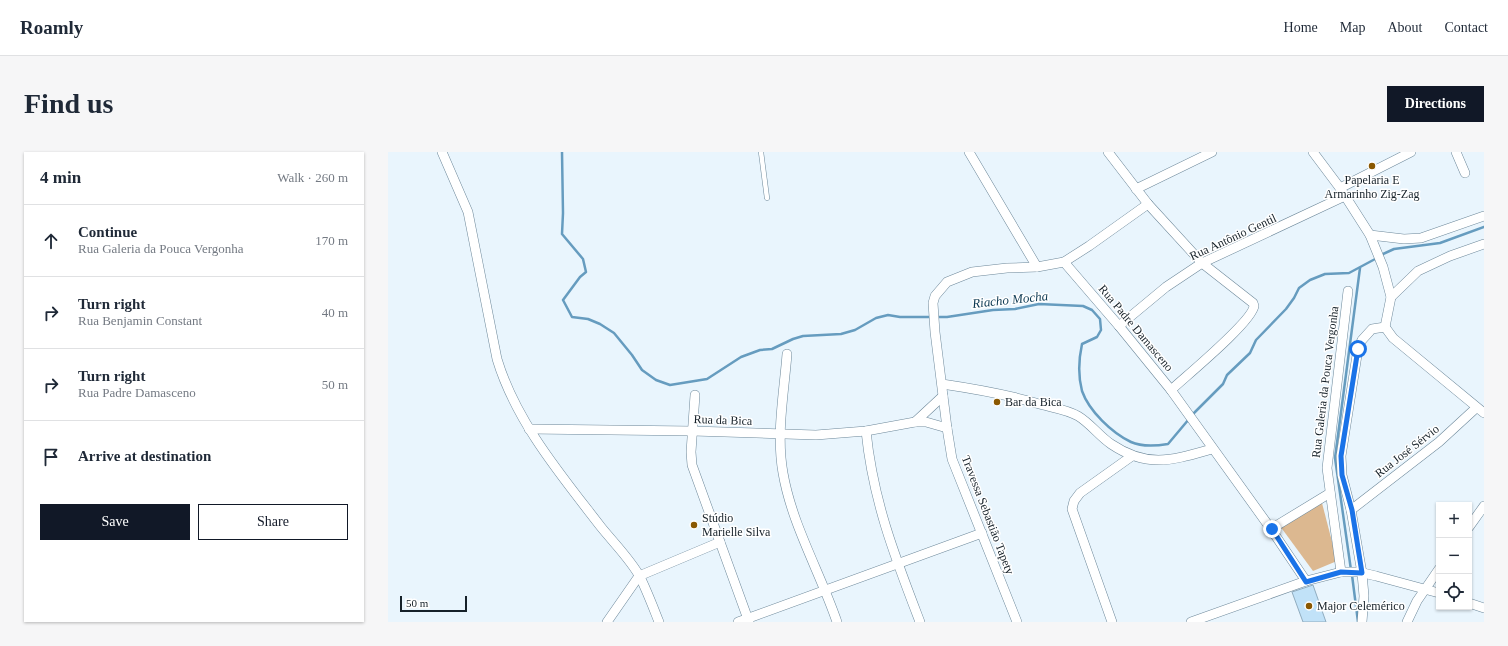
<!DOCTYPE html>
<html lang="en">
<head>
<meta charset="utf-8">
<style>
	body { margin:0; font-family:"Times New Roman",serif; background:#f6f6f7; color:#1f2937 }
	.controls { position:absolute; right:12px; bottom:12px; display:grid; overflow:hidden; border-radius:0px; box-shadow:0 1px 3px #0004 }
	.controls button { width:36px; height:36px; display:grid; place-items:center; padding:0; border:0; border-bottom:1px solid #e0e1e3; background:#fff; color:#1f2937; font:20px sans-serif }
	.scale { position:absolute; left:12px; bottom:10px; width:67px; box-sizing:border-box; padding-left:4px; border:2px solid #162129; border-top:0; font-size:11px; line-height:14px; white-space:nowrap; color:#162129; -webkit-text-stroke:3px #fff; paint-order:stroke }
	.stop { position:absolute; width:12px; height:12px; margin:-9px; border:3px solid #1a73e8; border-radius:50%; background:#fff }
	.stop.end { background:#1a73e8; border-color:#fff; box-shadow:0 1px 4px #0008 }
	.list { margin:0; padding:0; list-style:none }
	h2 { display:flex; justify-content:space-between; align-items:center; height:52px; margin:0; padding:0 16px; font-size:17px }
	h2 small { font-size:13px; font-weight:400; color:#747a83 }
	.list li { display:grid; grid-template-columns:26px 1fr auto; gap:12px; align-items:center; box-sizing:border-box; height:72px; padding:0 16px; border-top:1px solid #e0e1e3 }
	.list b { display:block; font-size:15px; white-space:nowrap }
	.list p { margin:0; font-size:13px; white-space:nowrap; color:#747a83 }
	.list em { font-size:13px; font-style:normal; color:#747a83 }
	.actions { display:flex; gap:8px; padding:12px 16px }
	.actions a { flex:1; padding:9px 0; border:1px solid #111827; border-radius:0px; text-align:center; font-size:14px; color:#111827 }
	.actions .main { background:#111827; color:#fff }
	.icon { flex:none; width:22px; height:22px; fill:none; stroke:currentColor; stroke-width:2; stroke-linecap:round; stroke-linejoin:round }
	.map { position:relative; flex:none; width:1096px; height:470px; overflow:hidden; border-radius:0px }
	header { display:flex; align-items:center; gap:24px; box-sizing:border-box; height:56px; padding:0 20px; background:#fff; border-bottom:1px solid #e0e1e3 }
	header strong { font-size:19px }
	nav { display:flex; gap:22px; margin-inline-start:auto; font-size:14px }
	.intro { display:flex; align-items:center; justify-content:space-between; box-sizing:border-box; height:96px; padding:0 24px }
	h1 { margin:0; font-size:28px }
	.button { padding:10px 18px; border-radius:0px; background:#111827; color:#fff; font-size:14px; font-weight:700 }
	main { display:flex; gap:24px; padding:0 24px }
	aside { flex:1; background:#fff; border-radius:0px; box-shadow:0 1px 3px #0004 }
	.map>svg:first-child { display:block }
</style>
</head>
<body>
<header>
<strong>Roamly</strong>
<nav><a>Home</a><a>Map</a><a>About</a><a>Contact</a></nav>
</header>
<div class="intro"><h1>Find us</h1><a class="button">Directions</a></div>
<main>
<aside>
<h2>4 min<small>Walk · 260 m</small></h2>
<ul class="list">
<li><svg class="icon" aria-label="ahead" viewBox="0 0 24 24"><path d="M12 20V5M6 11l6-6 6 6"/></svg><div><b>Continue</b><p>Rua Galeria da Pouca Vergonha</p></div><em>170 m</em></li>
<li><svg class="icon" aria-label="right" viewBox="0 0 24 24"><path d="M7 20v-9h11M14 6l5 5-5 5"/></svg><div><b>Turn right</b><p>Rua Benjamin Constant</p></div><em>40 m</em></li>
<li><svg class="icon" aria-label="right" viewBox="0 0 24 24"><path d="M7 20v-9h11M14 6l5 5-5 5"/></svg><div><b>Turn right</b><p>Rua Padre Damasceno</p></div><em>50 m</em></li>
<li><svg class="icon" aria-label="arrive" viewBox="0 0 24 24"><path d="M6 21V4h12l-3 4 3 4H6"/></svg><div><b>Arrive at destination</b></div></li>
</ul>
<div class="actions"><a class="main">Save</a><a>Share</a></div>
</aside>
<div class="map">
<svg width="1096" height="470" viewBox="0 0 1096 470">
	<rect width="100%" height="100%" fill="#e9f5fd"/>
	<polygon fill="#dcb890" points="934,351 949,409 925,419 892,374"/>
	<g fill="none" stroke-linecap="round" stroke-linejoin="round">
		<g stroke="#669cbf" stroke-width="2.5">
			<polyline points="174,0 175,61 174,82 195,107 198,120 192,125 175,148 184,165 200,167 212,172 226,181 244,203 254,218 268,228 282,233 319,227 353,205 372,198 384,197 405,187 415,184 453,182 467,178 488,166 500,163 512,165 543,165"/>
			<polyline points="993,103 1006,97 1052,91 1096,75"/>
			<path d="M 548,165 L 559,165 L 605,158 L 627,157 L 651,152 L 695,154 L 704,158 L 712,167 L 713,178 L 709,185 L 694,192 C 691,206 690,224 694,239 C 701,259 724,281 743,290 C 754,295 768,294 780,292 L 801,267"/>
			<polyline points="804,263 835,232 839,223 862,201 868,188 898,157 906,146 911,136 922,128 937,122 961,121 989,106"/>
			<polyline points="963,418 947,306 972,116"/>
			<polyline points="964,423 970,470"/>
		</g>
	</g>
	<polygon fill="#c1e2f8" stroke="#90acbf" points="925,433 938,470 915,470 904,440"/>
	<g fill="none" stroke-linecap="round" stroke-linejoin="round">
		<g stroke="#6d889a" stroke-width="5.5">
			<polyline id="service" points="373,0 379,46"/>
		</g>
		<g stroke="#6d889a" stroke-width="10">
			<g id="minor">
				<path d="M 54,0 L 80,60 L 109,207 C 128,270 173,323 213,375 C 225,390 243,408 252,425 C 259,439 265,455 271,470"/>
				<polyline points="581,0 649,115"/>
				<path d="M 720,0 L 760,52 L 814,111 L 865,151 L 866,154 C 864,170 798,224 783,238"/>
				<polyline points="925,0 952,36 982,83 995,115 1003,145 997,175"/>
				<polyline points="1068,0 1077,21"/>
				<polyline points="952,36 1023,0"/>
				<polyline points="748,37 824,0"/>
				<polyline points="982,83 1016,87 1033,86 1096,64"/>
				<polyline points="676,110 731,174 783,238 883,377 918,429"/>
				<polyline points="1003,145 1030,119 1062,104 1096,92"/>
				<polyline points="731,174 778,135 814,111 957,44"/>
				<polyline points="997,175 1005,186 1096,261"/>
				<path d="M 399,202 C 396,241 388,282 395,321 C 404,373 432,420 449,470"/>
				<path d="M 554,232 C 588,237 622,243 655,253 C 667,256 680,258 690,264 C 702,271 711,284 723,292 C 760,317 785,308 824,297"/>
				<polyline points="307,243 303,300 304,313 361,470"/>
				<polyline points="527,270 555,244"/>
				<polyline points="141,277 305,279 428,283 478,279 527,270 538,270 559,276"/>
				<path d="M 478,279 C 485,349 507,405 532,470"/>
				<polyline points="963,358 1051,290 1088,256"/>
				<polyline points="1081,375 1096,354"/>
				<polyline points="883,377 942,341"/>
				<polyline points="953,420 939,316 960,139"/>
				<polyline points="1081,451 1096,456"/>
				<polyline points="219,470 251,424 332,390"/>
				<polyline points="350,470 594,381"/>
				<polyline points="629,470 564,307 559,276 547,180 545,151 547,144 559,130 584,120 619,116 649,115 676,110 701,94 760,52"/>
				<polyline points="724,470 684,357 686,349 692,341 744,304"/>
				<polyline points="803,470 918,429 953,420 971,420 988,424 1051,441"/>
				<polyline points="974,470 976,444 974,421 963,358 954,323 953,304 970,197 974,188 984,177 997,175"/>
				<polyline points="1019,470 1029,449 1051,417"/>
			</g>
		</g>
		<use href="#service" stroke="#fff" stroke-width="4.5"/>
		<use href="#minor" stroke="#fff" stroke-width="9"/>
	</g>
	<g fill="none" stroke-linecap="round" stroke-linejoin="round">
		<polyline stroke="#1a73e8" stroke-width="5" points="884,377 918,430 953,420 974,421 964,358 954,323 953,304 970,197"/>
	</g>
	<g fill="#8a5801" stroke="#fff" stroke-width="1.5">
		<circle cx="984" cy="14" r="4"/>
		<circle cx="609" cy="250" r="4"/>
		<circle cx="306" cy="373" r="4"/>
		<circle cx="921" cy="454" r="4"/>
	</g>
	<g text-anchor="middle" stroke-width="3" stroke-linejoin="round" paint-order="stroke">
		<g font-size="12" fill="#162129" stroke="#fff" text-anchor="start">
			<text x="984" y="32" text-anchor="middle">Papelaria E<tspan x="984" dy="14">Armarinho Zig-Zag</tspan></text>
			<text x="617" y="254">Bar da Bica</text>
			<text x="314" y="370">Stúdio<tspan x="314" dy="14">Marielle Silva</tspan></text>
			<text x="929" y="458">Major Celemérico</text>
		</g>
		<g font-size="12" fill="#162129" stroke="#fff">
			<text transform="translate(845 85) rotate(-25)" y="4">Rua Antônio Gentil</text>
			<text transform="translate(748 176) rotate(50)" y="4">Rua Padre Damasceno</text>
			<text transform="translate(937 230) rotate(-83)" y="4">Rua Galeria da Pouca Vergonha</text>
			<text transform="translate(335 268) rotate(2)" y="4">Rua da Bica</text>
			<text transform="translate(1019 299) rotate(-38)" y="4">Rua José Sérvio</text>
			<text transform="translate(600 363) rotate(69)" y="4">Travessa Sebastião Tapety</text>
		</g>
		<g font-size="13" font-style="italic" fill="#0c3952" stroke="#fff">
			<text transform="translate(622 147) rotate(-6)" y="5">Riacho Mocha</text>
		</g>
	</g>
</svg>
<div class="controls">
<button>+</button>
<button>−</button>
<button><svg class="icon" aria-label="locate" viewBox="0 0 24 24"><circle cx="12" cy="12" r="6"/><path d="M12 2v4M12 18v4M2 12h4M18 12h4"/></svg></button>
</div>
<div class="scale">50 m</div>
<div class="stop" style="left:970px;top:197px"></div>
<div class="stop end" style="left:884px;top:377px"></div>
</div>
</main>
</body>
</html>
